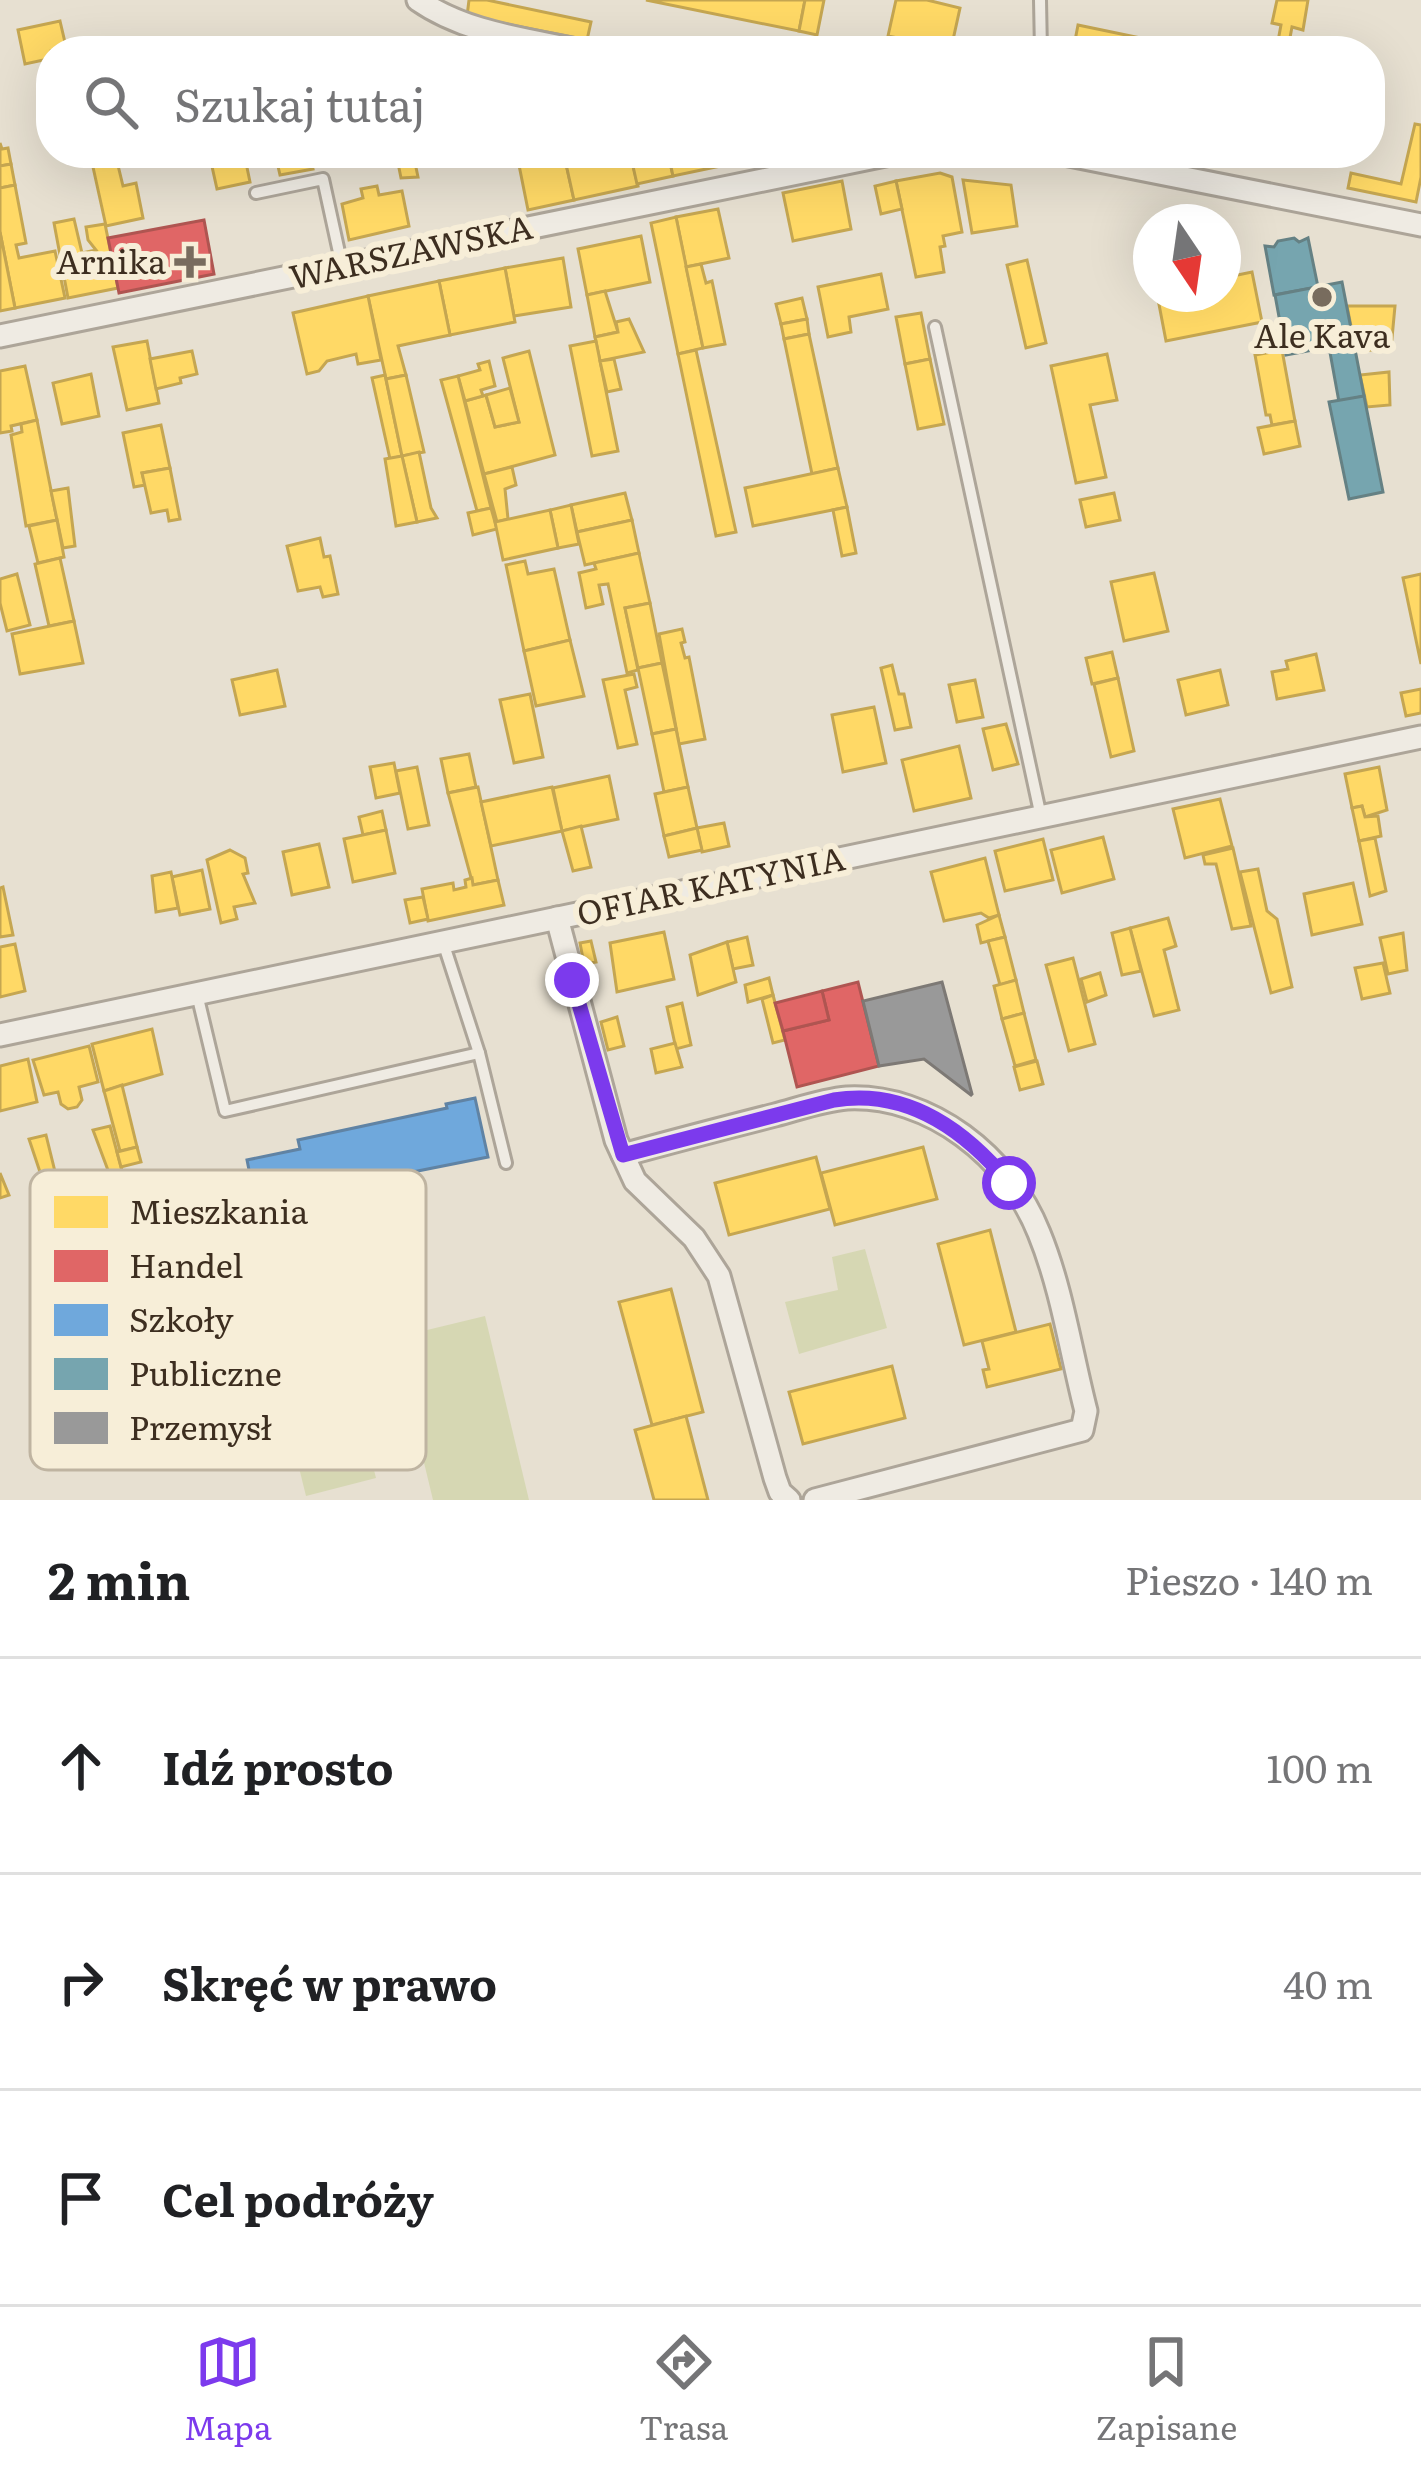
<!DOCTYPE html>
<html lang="pl">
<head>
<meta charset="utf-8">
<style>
	body { margin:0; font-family:Literata,serif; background:#f6f6f6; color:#202124 }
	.compass { position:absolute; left:1133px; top:204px; width:108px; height:108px; border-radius:50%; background:#fff; box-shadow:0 12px 48px #0002; rotate:167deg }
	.stop { position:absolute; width:36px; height:36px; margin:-27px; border:9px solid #7c3aed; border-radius:50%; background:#fff }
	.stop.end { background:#7c3aed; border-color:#fff; box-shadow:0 3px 12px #0008 }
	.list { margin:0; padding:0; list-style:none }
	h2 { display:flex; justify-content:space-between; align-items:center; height:156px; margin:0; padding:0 48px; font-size:51px }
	h2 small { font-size:39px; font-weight:400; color:#757577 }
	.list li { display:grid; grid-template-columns:78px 1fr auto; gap:36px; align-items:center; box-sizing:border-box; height:216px; padding:0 48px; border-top:3px solid #e0e0e0 }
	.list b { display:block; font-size:45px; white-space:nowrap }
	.list em { font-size:39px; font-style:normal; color:#757577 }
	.icon { flex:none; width:66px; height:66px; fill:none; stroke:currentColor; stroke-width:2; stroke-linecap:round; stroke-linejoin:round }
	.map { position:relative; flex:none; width:1421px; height:1500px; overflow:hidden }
	.search { position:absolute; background:#fff; box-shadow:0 12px 48px #0002; left:36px; right:36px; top:36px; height:132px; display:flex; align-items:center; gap:30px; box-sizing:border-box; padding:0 42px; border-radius:48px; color:#757577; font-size:45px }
	.sheet { height:804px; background:#fff }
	nav { display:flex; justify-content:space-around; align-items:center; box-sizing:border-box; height:168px; border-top:3px solid #e0e0e0; background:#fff; font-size:33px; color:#757577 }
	nav a { display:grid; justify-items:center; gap:6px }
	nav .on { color:#7c3aed }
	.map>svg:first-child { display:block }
</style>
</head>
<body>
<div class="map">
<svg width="1421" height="1500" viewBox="0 0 1421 1500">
	<rect width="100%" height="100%" fill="#e7e0d1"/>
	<g fill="#d6d7b3">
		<polygon points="865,1249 887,1328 799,1354 785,1302 838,1290 832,1257"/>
		<polygon points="485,1316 529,1500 433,1500 394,1338"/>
		<polygon points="346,1357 376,1478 306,1496 276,1375"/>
	</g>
	<g fill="#ffd966" stroke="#c5a651" stroke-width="3">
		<polygon points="469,0 487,0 591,22 587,40 467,16"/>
		<polygon points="646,0 805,0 799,31"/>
		<polygon points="805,0 824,0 817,35 799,31"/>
		<polygon points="896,0 927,0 960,8 951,49 888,36"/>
		<polygon points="1277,0 1308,0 1303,30 1292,27 1289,43 1278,41 1281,25 1272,23"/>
		<polygon points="60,21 67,51 51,51 51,73 48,59 25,64 18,30"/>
		<polygon points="1078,25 1203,51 1073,51"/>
		<polygon points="1415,124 1421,125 1421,177 1416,202 1348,188 1351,173 1401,184"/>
		<polygon points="0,143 2,149 8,148 11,164 0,166"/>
		<polygon points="115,153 123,186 136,183 143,218 106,226 91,158"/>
		<polygon points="209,153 244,153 250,182 217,189"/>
		<polygon points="275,153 309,153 313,169 280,175"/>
		<polygon points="396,153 413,153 418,177 401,178"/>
		<polygon points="529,153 545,153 546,158 564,155 574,200 528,210 519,165 531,162"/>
		<polygon points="575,153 630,153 638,186 574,200 564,155"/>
		<polygon points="630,153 668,153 673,176 637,184"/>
		<polygon points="668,153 722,153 725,165 673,176"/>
		<polygon points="1167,153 1208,153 1206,161"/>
		<polygon points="11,164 15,185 0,188 0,166"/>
		<polygon points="940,173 952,177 962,232 943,236 945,246 940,247 944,272 916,277 896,181"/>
		<polygon points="963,180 1011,185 1017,226 972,233"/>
		<polygon points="842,181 851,229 793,241 783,193"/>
		<polygon points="896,181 902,209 881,214 875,186"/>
		<polygon points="15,185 26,243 16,245 19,258 55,251 65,298 15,308 0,232 0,188"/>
		<polygon points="377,186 379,195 402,191 409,226 349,240 342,204 363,198 361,189"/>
		<polygon points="718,209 729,258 686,267 676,217"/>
		<polygon points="676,217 703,348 678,354 651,223"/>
		<polygon points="74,219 82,253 96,250 88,240 86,227 105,224 118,288 68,298 54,223"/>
		<polygon points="0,232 15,308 0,311"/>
		<polygon points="641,236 650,282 587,295 578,249"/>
		<polygon points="563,258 571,307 514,316 505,268"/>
		<polygon points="1027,260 1046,343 1026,348 1007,265"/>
		<polygon points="701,264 706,283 712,281 725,344 703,348 686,267"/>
		<polygon points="505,268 515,322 450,335 439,281"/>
		<polygon points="1252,272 1262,322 1166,341 1157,294 1223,294 1223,278"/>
		<polygon points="881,274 888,309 849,317 851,332 828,337 818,287"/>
		<polygon points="439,281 450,335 398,346 406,375 386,379 368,296"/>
		<polygon points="605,291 618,332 595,337 587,295"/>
		<polygon points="368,296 381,360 358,364 356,354 327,361 319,371 307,374 293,313"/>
		<polygon points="802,298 807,319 781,324 776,304"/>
		<polygon points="1347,306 1395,306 1391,349 1356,351"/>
		<polygon points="921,313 930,359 905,364 896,317"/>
		<polygon points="629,319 644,352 600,361 595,337 618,332 616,322"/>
		<polygon points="807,319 809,334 784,339 781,324"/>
		<polygon points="809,334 838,468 812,474 784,339"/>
		<polygon points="147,341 159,403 127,410 113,347"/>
		<polygon points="596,341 618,451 592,456 570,346"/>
		<polygon points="696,350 736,532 716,536 678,354"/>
		<polygon points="1282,350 1295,421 1272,425 1270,415 1266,415 1255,355"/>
		<polygon points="192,351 197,374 180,378 181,383 156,389 150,359"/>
		<polygon points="529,351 555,455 484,474 465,401 486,395 495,427 519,422 503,358"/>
		<polygon points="1107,354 1117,400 1090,405 1106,477 1076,483 1051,366"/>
		<polygon points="614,359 621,389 607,392 600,361"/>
		<polygon points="930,359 944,424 918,429 905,364"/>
		<polygon points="489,361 495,386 481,390 483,396 465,401 458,376 480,370 478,364"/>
		<polygon points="25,366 37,420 11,426 12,431 0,433 0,371"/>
		<polygon points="1389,372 1390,405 1367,407 1360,375"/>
		<polygon points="91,374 99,416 62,424 53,383"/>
		<polygon points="385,375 402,456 390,459 372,378"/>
		<polygon points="406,375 424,452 402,456 386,379"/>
		<polygon points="458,376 491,508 477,511 441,380"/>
		<polygon points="510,388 519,422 495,427 486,395"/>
		<polygon points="37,420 57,520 26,526 11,435 22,432 21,424"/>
		<polygon points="1295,421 1300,446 1264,454 1258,428"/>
		<polygon points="161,425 170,468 142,473 145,485 134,487 123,433"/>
		<polygon points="419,452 431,508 437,518 417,522 402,456"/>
		<polygon points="402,456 417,522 396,526 385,459"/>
		<polygon points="512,467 516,485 505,489 508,519 497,522 484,474"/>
		<polygon points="170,468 180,519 169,521 167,510 151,513 142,473"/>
		<polygon points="838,468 847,507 753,526 745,488"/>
		<polygon points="68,488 75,546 63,548 51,491"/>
		<polygon points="625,493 632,520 577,532 571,505"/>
		<polygon points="1114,493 1120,520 1086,527 1080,500"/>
		<polygon points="571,505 579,544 558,548 550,510"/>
		<polygon points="847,507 856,553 842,556 833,510"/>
		<polygon points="491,508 497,529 473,535 468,513"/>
		<polygon points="550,510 558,548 503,560 495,522"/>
		<polygon points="57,520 64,557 38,563 29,526"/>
		<polygon points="632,520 639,553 585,565 577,532"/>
		<polygon points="320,538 324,557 330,556 338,594 323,597 320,587 298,591 287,546"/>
		<polygon points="639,553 650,603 625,608 638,670 627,673 608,584 599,585 603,604 586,608 579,573 596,569 594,563"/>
		<polygon points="60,558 74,621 49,626 35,564"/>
		<polygon points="525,561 528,574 554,569 570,640 524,651 506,565"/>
		<polygon points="1154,573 1168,631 1124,641 1111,582"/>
		<polygon points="17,574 30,625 7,631 0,603 0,579"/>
		<polygon points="1421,574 1421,664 1403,578"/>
		<polygon points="650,603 662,663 638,668 625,608"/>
		<polygon points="74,621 83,663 20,674 12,634"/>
		<polygon points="682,629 685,642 681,643 685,658 689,657 705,739 679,744 659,634"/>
		<polygon points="570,640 584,696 536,706 524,651"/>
		<polygon points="1112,652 1118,678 1092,684 1086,658"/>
		<polygon points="1316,654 1324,690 1277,699 1272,672 1288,669 1286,661"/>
		<polygon points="662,663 676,729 652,734 638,668"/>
		<polygon points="892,665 899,694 904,694 911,727 895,730 881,668"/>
		<polygon points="277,670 285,706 240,715 232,680"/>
		<polygon points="1220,670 1228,705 1186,715 1178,680"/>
		<polygon points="634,674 637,687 625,690 637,744 618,748 603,680"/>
		<polygon points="1118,678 1134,751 1111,757 1094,684"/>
		<polygon points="975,680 983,717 957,722 949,685"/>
		<polygon points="1421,689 1421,713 1406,716 1401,693"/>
		<polygon points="530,694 543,757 514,763 500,700"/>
		<polygon points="874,707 886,763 843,772 832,715"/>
		<polygon points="1006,724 1018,764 993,770 983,729"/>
		<polygon points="676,729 688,787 664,792 652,734"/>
		<polygon points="959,746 971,798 914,811 902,760"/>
		<polygon points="469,754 476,787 448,793 441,759"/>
		<polygon points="394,763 400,793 376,798 370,767"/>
		<polygon points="417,767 429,825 408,829 396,771"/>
		<polygon points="1379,767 1387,810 1365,817 1362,806 1352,808 1345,774"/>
		<polygon points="609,776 618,819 562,831 553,788"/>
		<polygon points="478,787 498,880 473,885 448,793"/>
		<polygon points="552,787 562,831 491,846 481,802"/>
		<polygon points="688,787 697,828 664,836 655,794"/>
		<polygon points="1220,799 1232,846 1185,858 1173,809"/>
		<polygon points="1362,806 1365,817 1378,816 1381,836 1359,841 1352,808"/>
		<polygon points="382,811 386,830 363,835 359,817"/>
		<polygon points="724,823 729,846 702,852 697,828"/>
		<polygon points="581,826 591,867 573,871 562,831"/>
		<polygon points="697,828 702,850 669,857 664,836"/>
		<polygon points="386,830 395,873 353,882 344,839"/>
		<polygon points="1103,837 1114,879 1062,893 1051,850"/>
		<polygon points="1375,838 1386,891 1370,896 1359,841"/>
		<polygon points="1043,839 1053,880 1005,891 995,851"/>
		<polygon points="319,844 329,887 292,895 283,852"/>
		<polygon points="1233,848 1251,926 1232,929 1216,864 1205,864 1203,855"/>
		<polygon points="230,850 245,858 248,873 243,874 255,903 234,907 237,919 221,923 207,860"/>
		<polygon points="985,858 999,915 989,918 981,913 944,921 931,872"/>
		<polygon points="1258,869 1267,911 1277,919 1292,987 1271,993 1240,872"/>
		<polygon points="202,870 210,909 180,915 172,877"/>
		<polygon points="171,872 178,908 156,912 152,876"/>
		<polygon points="472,878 473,885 498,880 504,905 428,921 422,889 453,883 454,890 466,887 465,880"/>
		<polygon points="1353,883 1362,924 1312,935 1304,894"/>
		<polygon points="3,887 13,935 0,937 0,888"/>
		<polygon points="423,897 428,919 410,923 405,900"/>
		<polygon points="999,915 1005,937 981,943 977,925"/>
		<polygon points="1168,918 1176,946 1164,950 1179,1010 1154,1016 1130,928"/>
		<polygon points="1130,928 1141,971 1122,975 1112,933"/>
		<polygon points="664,932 674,979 617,992 610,943"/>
		<polygon points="1403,933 1407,970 1388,974 1380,938"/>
		<polygon points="747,937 753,965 733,969 727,942"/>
		<polygon points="1005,937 1016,980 1000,985 988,941"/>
		<polygon points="591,941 596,962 584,964 580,943"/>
		<polygon points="727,942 736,982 698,995 690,955"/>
		<polygon points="15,944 25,991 0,997 0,947"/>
		<polygon points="1073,958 1095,1044 1069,1051 1046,965"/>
		<polygon points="1383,963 1390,993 1362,999 1355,968"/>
		<polygon points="1100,973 1106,995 1087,1002 1081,979"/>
		<polygon points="769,978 773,995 748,1002 745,985"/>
		<polygon points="1016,980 1024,1013 1002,1019 994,986"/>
		<polygon points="773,995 785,1040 773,1043 762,999"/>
		<polygon points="682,1003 691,1045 676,1049 667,1007"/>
		<polygon points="1024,1013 1036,1060 1015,1066 1002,1019"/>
		<polygon points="617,1017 624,1046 608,1050 601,1022"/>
		<polygon points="152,1029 162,1074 104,1091 92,1044"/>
		<polygon points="675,1043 682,1067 656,1073 651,1049"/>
		<polygon points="89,1046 98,1082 79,1087 82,1100 77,1107 68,1109 61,1104 58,1092 44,1095 33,1060"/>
		<polygon points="28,1059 37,1102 0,1111 0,1066"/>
		<polygon points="1037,1061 1043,1084 1020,1090 1014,1067"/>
		<polygon points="122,1085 137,1147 120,1151 104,1091"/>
		<polygon points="110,1126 124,1178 112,1181 93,1130"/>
		<polygon points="46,1135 58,1184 45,1187 29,1139"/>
		<polygon points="137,1147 141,1162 121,1167 117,1152"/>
		<polygon points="923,1147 937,1199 835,1225 821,1173"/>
		<polygon points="816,1157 830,1209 729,1235 715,1183"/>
		<polygon points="0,1173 9,1195 0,1198"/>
		<polygon points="990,1230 1016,1332 964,1345 938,1244"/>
		<polygon points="671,1289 703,1412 652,1425 619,1302"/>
		<polygon points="1050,1324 1061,1369 987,1387 983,1370 989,1369 982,1341"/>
		<polygon points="892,1366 905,1418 803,1444 789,1392"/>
		<polygon points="686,1416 708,1500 654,1500 635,1430"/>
	</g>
	<g fill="#e06666" stroke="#af5551" stroke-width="3">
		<polygon points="204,220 214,274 119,293 108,238"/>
		<polygon points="858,982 879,1066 797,1087 783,1031 829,1020 822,991"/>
		<polygon points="822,991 829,1020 783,1031 775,1003"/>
	</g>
	<polygon fill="#6fa8dc" stroke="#6083a4" stroke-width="3" points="475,1098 488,1157 297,1195 299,1205 258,1214 247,1160 300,1149 298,1140 447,1108 446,1104"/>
	<g fill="#76a5af" stroke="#658184" stroke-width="3">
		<polygon points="1294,238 1299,242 1308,238 1318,287 1274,295 1265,246 1274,247 1278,241"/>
		<polygon points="1342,282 1364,396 1339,402 1329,347 1286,355 1275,295"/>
		<polygon points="1364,396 1383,492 1349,499 1329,402"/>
	</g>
	<polygon fill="#999" stroke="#7d7975" stroke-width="3" points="942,982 972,1094 971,1095 924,1059 879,1066 863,1001"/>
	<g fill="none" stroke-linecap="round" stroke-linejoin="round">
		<g stroke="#ada599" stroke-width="16">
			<g id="lane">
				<polyline points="1040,0 1041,51"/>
				<polyline points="256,193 323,179 342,266"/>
				<polyline points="935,327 1041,817"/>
				<polyline points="443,942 479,1053 506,1163"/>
				<polyline points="197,994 225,1111 479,1053"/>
			</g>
		</g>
		<g stroke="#ada599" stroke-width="27">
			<g id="street">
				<path d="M 418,0 C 465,33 526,39 581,51"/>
				<polyline points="1059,153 1421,225"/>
				<polyline points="0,336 895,153"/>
				<polyline points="557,918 616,1140 635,1181 694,1238 719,1276 775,1478 780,1492 789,1500"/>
				<polyline points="0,1035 1421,737"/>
				<path d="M 623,1155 C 674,1141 724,1128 775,1115 C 798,1109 823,1100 847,1098 C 930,1094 1009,1157 1039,1233 C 1062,1289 1071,1353 1086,1411 L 1082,1430 L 815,1500"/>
			</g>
		</g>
		<use href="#lane" stroke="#efebe3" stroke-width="10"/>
		<use href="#street" stroke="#efebe3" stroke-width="21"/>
	</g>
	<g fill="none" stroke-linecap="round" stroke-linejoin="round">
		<path stroke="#7c3aed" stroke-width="15" d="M 572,980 L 623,1155 L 834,1100 C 907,1088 965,1130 1009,1183"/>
	</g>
	<g fill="#786c5e" stroke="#f7eed8" stroke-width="4.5">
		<path d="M184 244h12v12h12v12h-12v12h-12v-12h-12v-12h12z"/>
		<circle cx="1322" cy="297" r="12"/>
	</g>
	<g text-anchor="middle" stroke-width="12" stroke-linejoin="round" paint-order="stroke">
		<g font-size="33" fill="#3d2e20" stroke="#f7eed8">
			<text transform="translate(411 252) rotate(-12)" y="12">WARSZAWSKA</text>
			<text transform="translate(711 886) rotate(-12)" y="12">OFIAR KATYNIA</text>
		</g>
		<g font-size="33" fill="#3d2e20" stroke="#f7eed8" text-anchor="end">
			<text x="166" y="274">Arnika</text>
			<text x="1322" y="348" text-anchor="middle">Ale Kava</text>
		</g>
	</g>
	<rect x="30" y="1170" width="396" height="300" rx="18" fill="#f7eed8" stroke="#bfb4a1" stroke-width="3"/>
	<rect x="54" y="1196" width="54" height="32" fill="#ffd966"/>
	<rect x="54" y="1250" width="54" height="32" fill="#e06666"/>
	<rect x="54" y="1304" width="54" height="32" fill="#6fa8dc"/>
	<rect x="54" y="1358" width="54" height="32" fill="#76a5af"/>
	<rect x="54" y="1412" width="54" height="32" fill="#999"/>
	<g font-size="33" fill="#3d2e20">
		<text x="129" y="1224">Mieszkania</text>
		<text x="129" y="1278">Handel</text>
		<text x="129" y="1332">Szkoły</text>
		<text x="129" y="1386">Publiczne</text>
		<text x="129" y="1440">Przemysł</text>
	</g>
</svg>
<svg class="compass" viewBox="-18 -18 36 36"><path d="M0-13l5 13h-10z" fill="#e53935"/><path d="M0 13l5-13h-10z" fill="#757577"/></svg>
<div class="stop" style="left:1009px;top:1183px"></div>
<div class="stop end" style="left:572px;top:980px"></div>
<div class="search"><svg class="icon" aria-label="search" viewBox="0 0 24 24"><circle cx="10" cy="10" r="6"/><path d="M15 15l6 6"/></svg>Szukaj tutaj</div>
</div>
<section class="sheet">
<h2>2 min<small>Pieszo · 140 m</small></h2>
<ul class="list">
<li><svg class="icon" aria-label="ahead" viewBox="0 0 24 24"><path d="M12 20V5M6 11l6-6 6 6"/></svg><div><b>Idź prosto</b></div><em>100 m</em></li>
<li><svg class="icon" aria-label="right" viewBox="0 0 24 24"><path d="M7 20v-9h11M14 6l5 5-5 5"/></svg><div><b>Skręć w prawo</b></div><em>40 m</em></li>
<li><svg class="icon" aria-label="arrive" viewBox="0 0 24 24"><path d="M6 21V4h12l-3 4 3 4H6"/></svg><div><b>Cel podróży</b></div></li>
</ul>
</section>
<nav>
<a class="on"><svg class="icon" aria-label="map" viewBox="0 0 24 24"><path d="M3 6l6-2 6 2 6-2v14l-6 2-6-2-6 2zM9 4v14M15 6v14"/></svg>Mapa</a>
<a><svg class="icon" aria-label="directions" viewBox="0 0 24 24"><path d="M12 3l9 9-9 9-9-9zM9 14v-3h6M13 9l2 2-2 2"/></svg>Trasa</a>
<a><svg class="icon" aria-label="saved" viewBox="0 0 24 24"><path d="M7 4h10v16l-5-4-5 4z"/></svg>Zapisane</a>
</nav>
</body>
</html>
